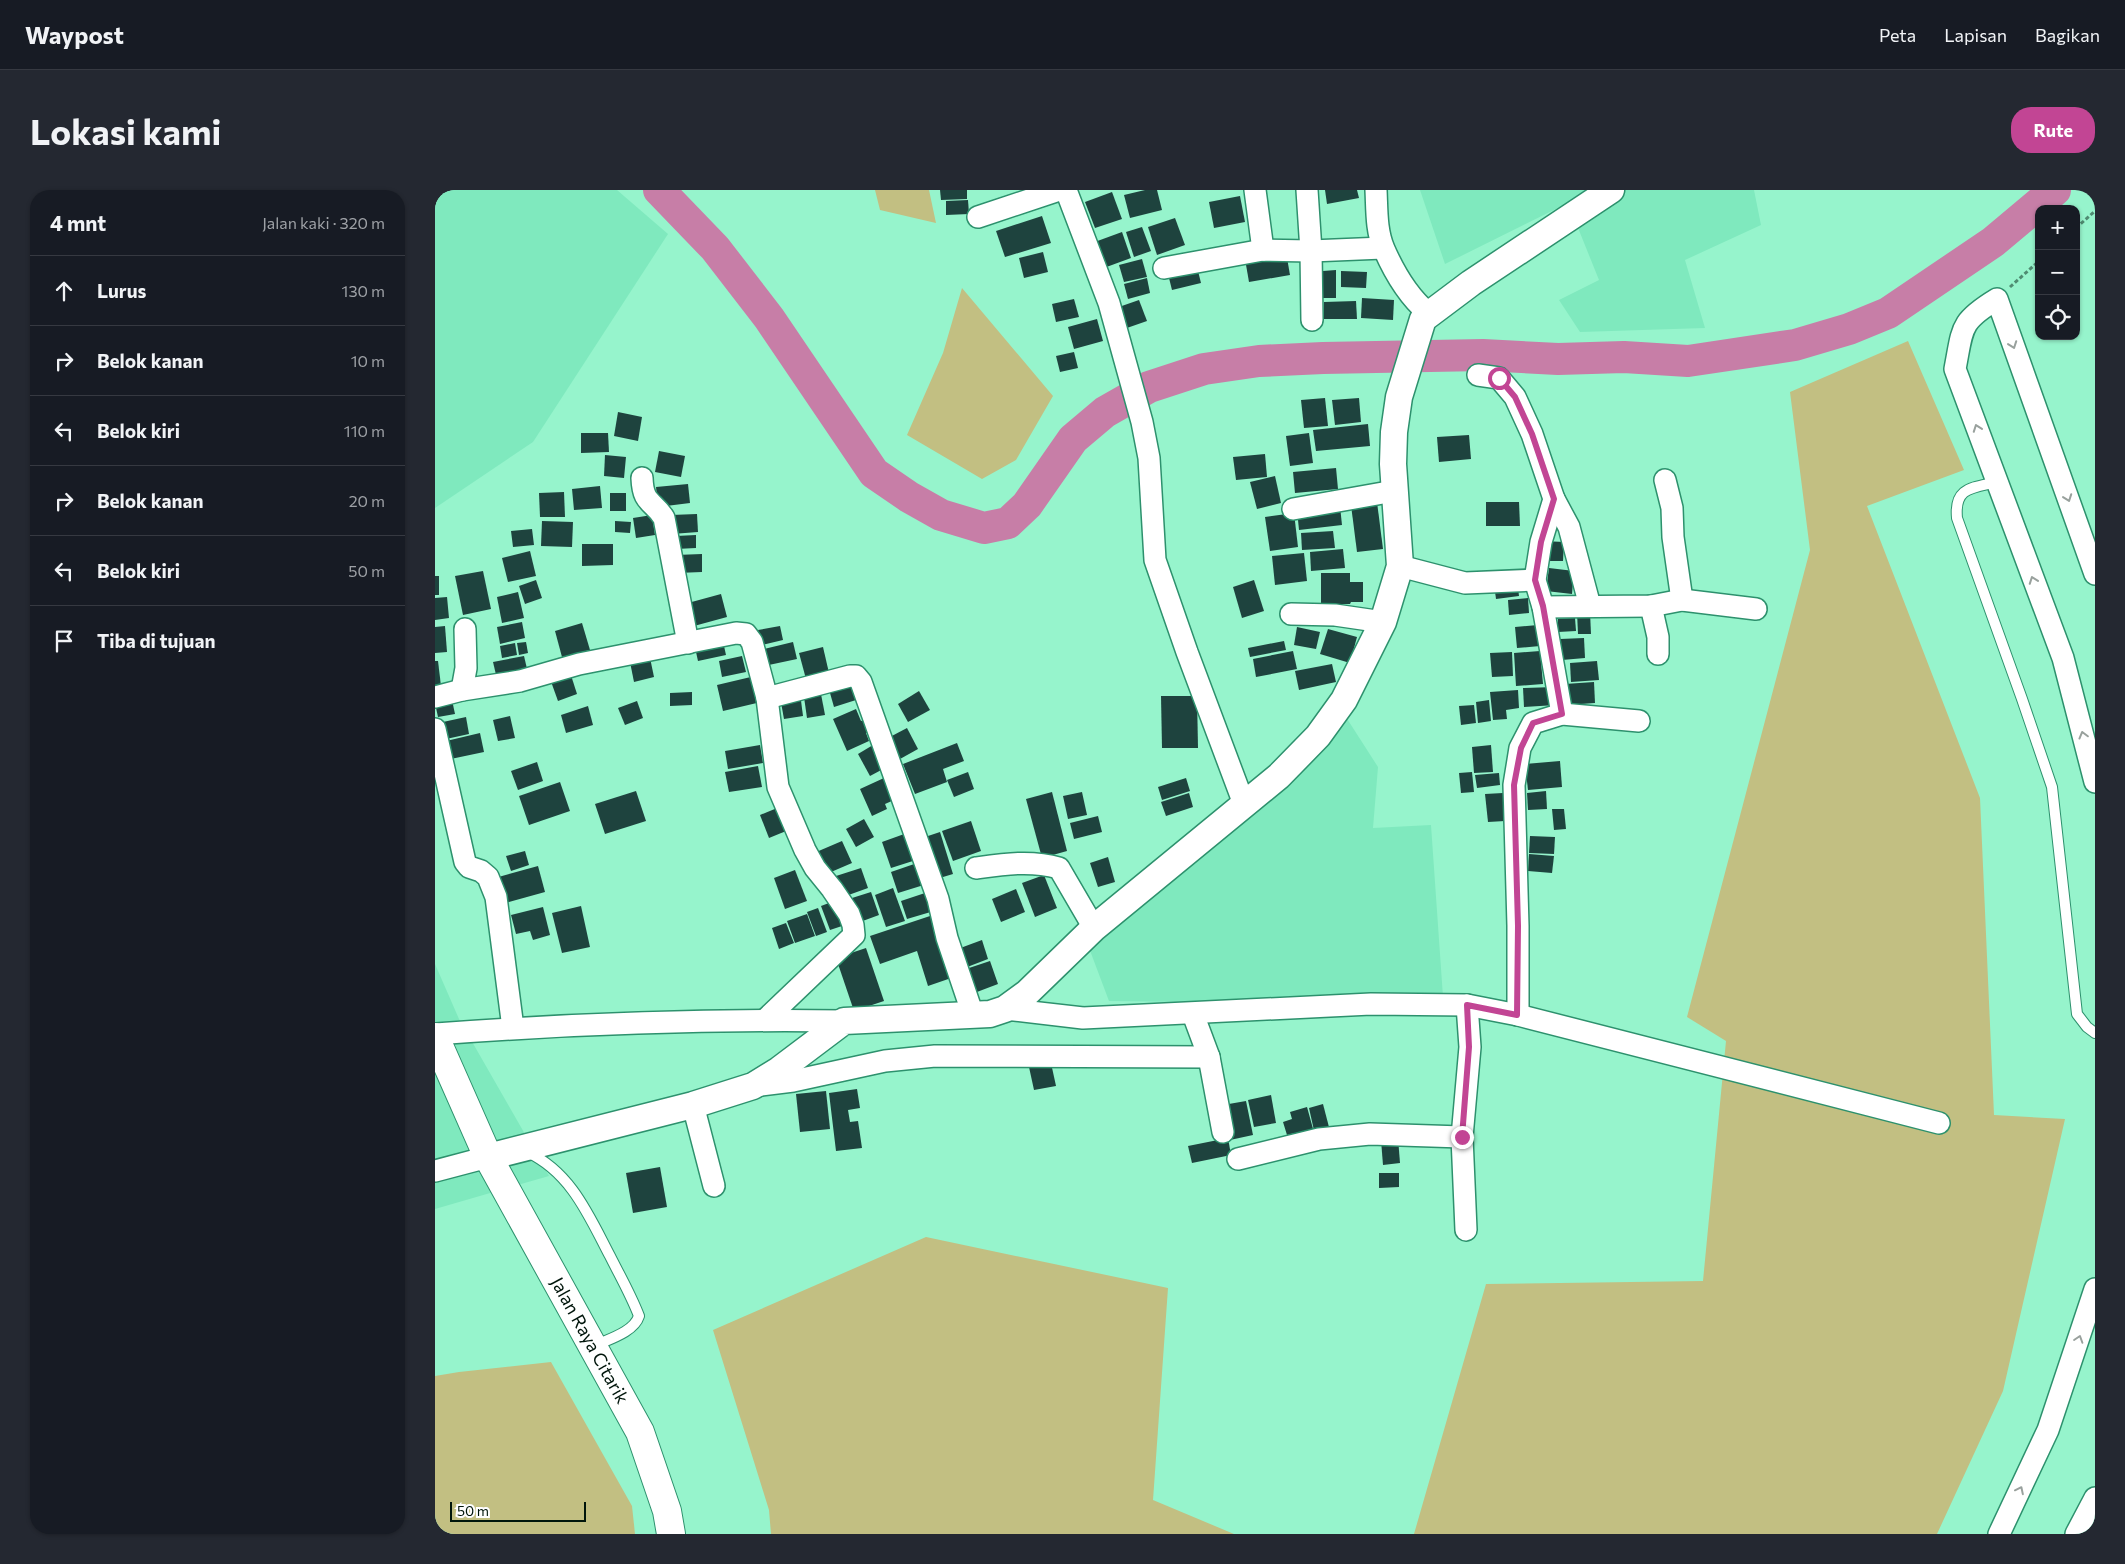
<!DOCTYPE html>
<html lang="id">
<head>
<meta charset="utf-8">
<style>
	body { margin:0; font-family:Commissioner,sans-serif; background:#242831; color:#f1f3f6 }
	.controls { position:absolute; right:15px; top:15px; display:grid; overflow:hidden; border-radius:10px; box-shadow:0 1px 4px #0004 }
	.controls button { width:45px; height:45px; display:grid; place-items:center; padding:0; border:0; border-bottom:1px solid #363941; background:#171b24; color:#f1f3f6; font:25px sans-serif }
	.scale { position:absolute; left:15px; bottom:12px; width:136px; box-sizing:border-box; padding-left:5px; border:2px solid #00150b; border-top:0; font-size:14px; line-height:18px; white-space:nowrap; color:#00150b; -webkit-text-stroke:4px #fefefe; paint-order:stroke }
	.stop { position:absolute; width:15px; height:15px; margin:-11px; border:4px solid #c24594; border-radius:50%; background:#fff }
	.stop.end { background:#c24594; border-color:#fff; box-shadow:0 1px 5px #0008 }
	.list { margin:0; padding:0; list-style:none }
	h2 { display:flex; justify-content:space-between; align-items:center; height:65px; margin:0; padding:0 20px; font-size:21px }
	h2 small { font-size:16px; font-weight:400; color:#9ea1a6 }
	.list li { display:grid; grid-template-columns:32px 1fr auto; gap:15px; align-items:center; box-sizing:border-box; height:70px; padding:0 20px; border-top:1px solid #363941 }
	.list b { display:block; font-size:19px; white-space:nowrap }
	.list em { font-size:16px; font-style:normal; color:#9ea1a6 }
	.icon { flex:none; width:28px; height:28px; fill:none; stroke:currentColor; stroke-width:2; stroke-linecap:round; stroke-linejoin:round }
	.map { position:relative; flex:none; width:1660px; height:1344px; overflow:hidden; border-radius:20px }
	header { display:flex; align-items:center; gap:30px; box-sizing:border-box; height:70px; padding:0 25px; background:#171b24; border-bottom:1px solid #363941 }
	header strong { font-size:24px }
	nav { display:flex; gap:28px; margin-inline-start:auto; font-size:18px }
	.intro { display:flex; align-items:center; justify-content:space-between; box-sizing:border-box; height:120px; padding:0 30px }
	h1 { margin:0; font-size:35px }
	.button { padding:12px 22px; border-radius:20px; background:#c24594; color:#fff; font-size:18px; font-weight:700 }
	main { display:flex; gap:30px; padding:0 30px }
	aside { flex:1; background:#171b24; border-radius:20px; box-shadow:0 1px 4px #0004 }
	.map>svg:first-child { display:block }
</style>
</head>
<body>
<header>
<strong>Waypost</strong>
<nav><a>Peta</a><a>Lapisan</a><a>Bagikan</a></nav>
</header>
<div class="intro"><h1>Lokasi kami</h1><a class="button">Rute</a></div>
<main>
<aside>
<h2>4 mnt<small>Jalan kaki · 320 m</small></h2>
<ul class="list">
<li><svg class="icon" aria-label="ahead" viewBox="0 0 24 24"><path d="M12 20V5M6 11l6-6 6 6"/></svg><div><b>Lurus</b></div><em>130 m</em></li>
<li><svg class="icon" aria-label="right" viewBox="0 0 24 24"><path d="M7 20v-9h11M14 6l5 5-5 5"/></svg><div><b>Belok kanan</b></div><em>10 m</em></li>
<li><svg class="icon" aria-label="left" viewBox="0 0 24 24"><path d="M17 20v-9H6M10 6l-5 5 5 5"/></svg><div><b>Belok kiri</b></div><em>110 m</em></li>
<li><svg class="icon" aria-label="right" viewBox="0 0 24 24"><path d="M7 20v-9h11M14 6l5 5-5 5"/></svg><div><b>Belok kanan</b></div><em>20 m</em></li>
<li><svg class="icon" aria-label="left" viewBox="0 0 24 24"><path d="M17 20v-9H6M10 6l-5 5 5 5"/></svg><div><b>Belok kiri</b></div><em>50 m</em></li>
<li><svg class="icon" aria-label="arrive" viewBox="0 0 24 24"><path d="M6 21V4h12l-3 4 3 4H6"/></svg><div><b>Tiba di tujuan</b></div></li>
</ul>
</aside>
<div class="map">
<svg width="1660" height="1344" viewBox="0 0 1660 1344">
	<rect width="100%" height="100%" fill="#96f4cc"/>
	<g fill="#7fe9be">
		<polygon points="0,0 182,0 233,44 98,252 0,318"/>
		<polygon points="985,0 1319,0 1326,35 1250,70 1270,138 1145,142 1124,110 1164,90 1133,13 1010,74"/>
		<polygon points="909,524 943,577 938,638 996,635 1008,807 838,813 674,811 648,742"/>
		<polygon points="0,774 24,829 114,986 0,1019"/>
	</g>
	<g fill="#c2bf82">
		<polygon points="440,0 494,0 501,33 445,20"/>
		<polygon points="527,98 618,206 581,270 547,289 472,245 508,163"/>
		<polygon points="1473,151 1529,280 1432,316 1545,608 1559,925 1630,929 1568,1201 1502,1344 979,1344 1051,1094 1268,1091 1291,851 1252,827 1375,360 1355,202"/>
		<polygon points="491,1047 733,1098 718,1310 799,1344 336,1344 334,1320 278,1140"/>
		<polygon points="116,1172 197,1316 200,1344 0,1344 0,1186 24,1182"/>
	</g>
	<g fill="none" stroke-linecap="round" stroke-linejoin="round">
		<polyline stroke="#c77ea7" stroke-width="32" points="224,0 280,58 334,128 439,283 474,307 506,325 549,338 573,333 592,315 638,249 670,222 714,197 769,179 824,171 888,168 1048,165 1123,169 1189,167 1253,171 1360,155 1414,139 1453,123 1558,52 1620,0"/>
	</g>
	<g fill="#1e433e">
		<polygon points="505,0 532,0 532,9 506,10"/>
		<polygon points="710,0 722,0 727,20 695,28 689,5"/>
		<polygon points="890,0 922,0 924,8 892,14"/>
		<polygon points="677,2 687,29 660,38 650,12"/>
		<polygon points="805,6 810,32 779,38 774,12"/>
		<polygon points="533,10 534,24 511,25 511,11"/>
		<polygon points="607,26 616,53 570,67 561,41"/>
		<polygon points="740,28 750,55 722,65 713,37"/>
		<polygon points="707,37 716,61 699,67 691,42"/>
		<polygon points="687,42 696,68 666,79 657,53"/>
		<polygon points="608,62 613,82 589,88 584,68"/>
		<polygon points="851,62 855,85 814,92 810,69"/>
		<polygon points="707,69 712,87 689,92 684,75"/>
		<polygon points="761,73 766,93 737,100 732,80"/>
		<polygon points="901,80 901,108 888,108 888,81"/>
		<polygon points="906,81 932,82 931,98 906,97"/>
		<polygon points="712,88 715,103 693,109 689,94"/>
		<polygon points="927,108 959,110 958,130 926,128"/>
		<polygon points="639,109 644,127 621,132 617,114"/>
		<polygon points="704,110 712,131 689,139 681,118"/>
		<polygon points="921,111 922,129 889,129 889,112"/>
		<polygon points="662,129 668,151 639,159 633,137"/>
		<polygon points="639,162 643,178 625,182 621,166"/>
		<polygon points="890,208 893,236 869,238 866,210"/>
		<polygon points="924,208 926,232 900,235 897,210"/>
		<polygon points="183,222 207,227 203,251 179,246"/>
		<polygon points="933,234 935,256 881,261 878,240"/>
		<polygon points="146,243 173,243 174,262 146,263"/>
		<polygon points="874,243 878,273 855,276 851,246"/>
		<polygon points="1034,245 1036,269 1004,272 1002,247"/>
		<polygon points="224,261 250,266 246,287 220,282"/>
		<polygon points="830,264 832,287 801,290 798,267"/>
		<polygon points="170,265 191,267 189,288 169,286"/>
		<polygon points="901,278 903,299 860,303 858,282"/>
		<polygon points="840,286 846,313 822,319 815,292"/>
		<polygon points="253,294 255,313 223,317 221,297"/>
		<polygon points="165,296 167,318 139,320 137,299"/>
		<polygon points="129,302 130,327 105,327 104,303"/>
		<rect x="175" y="303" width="16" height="18"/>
		<polygon points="942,312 948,359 922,362 916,315"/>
		<polygon points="1051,312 1084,312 1085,336 1051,336"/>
		<polygon points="905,316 907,335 864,340 862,320"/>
		<polygon points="859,323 863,357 835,361 830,327"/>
		<polygon points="262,324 263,342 237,344 236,325"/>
		<polygon points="217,325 220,345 201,348 198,328"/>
		<polygon points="107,331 138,332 137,357 106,356"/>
		<polygon points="180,331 196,332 195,343 180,342"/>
		<polygon points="97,339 99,355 78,357 76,341"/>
		<polygon points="898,341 900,358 867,360 866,343"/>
		<polygon points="261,345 261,358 241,359 241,346"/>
		<polygon points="1108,351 1129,352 1128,371 1108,371"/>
		<polygon points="147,354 178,354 178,375 147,376"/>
		<polygon points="908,359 910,378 876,381 875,362"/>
		<polygon points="95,361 101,386 73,392 67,368"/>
		<polygon points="869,363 872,391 840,395 837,366"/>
		<polygon points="267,364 267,382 242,383 241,365"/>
		<polygon points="1114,378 1139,381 1137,404 1111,401"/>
		<polygon points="48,381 56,419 28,425 20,386"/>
		<polygon points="886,383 915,383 915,392 928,392 928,412 916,412 915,414 886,414"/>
		<rect x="0" y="386" width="4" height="19"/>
		<polygon points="101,390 107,408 90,414 84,396"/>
		<polygon points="819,390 829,421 807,428 798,397"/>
		<polygon points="1082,391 1084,406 1061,409 1059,394"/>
		<polygon points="83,402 89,428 67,433 62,407"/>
		<polygon points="286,404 292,427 259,436 253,413"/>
		<polygon points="12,407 14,428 0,430 0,408"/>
		<polygon points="1093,408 1094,423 1074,425 1073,410"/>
		<polygon points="1142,422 1155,422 1156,444 1143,444"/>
		<polygon points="1140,428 1141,441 1123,442 1123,429"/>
		<polygon points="87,432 90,448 65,454 62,437"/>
		<polygon points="147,433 155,460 127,467 120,441"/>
		<polygon points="1103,435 1105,456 1082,458 1080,437"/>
		<polygon points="10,436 12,462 0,463 0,437"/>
		<polygon points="345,436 348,450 327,455 323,440"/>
		<polygon points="862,437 885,442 881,459 859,455"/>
		<polygon points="893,439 922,447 915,473 885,464"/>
		<polygon points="287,447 291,465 263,471 259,453"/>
		<polygon points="1149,448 1150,468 1127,470 1125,449"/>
		<polygon points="849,451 851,460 815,467 813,458"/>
		<polygon points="91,452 93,463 84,465 82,453"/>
		<polygon points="358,452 362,469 329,476 325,460"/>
		<polygon points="80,453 82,465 67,468 65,456"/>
		<polygon points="388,457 394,483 371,489 364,463"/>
		<polygon points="858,461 862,479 821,487 818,469"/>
		<polygon points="1105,461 1108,494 1081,496 1079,463"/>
		<polygon points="1077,462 1078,486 1057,487 1055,463"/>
		<polygon points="214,463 219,487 199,492 194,467"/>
		<polygon points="89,466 93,483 62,489 58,472"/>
		<polygon points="307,466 311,482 287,487 284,471"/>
		<polygon points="0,471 3,471 6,496 0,497"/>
		<polygon points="1162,471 1164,490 1136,492 1135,473"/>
		<polygon points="897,474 901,492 864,500 860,481"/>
		<polygon points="134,479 142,504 123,511 114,486"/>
		<polygon points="320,486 326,512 288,521 282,495"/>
		<polygon points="414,489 421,510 399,517 393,496"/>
		<polygon points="1159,492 1160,513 1132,515 1130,494"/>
		<polygon points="1120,497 1121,515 1089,517 1088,498"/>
		<polygon points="1083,500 1084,518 1071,520 1072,529 1058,530 1055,502"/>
		<polygon points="484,501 495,520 473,532 463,514"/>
		<polygon points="257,502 257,515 235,516 235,503"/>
		<polygon points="365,503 368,526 349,529 345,507"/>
		<polygon points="386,504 390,525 372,528 369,507"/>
		<polygon points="726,506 762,506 763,558 727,558"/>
		<polygon points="17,510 20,524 3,527 0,513"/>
		<polygon points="1054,510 1056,531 1043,533 1041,512"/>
		<polygon points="202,511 208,528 190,535 183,518"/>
		<polygon points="1039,515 1041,533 1026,535 1024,516"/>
		<polygon points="153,516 158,535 131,543 126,525"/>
		<polygon points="421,519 426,531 433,529 438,540 431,543 434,551 412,561 398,529"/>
		<polygon points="75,526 80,548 63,551 58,530"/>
		<polygon points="31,527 34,544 11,549 8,532"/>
		<polygon points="472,538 483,559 465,569 453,548"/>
		<polygon points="45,543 49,562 11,570 7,552"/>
		<polygon points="522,553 529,571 508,579 512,592 480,604 468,574"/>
		<polygon points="325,555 328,573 293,579 290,561"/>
		<polygon points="438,555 450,578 435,586 423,564"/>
		<polygon points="1056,555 1058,582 1039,583 1037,557"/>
		<polygon points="1125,571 1127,597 1093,600 1090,574"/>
		<polygon points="102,572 108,591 83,600 76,581"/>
		<polygon points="323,576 327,597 294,602 290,582"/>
		<polygon points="533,582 539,599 519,607 512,590"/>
		<polygon points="1037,582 1039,602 1026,603 1024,583"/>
		<polygon points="1064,583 1065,595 1042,598 1040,585"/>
		<polygon points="449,588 459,610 450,614 452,619 437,626 425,599"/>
		<polygon points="751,588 755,601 727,610 723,597"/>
		<polygon points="125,592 135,621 94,635 84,606"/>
		<polygon points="201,601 211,631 170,644 160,614"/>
		<polygon points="1111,601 1112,619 1093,620 1092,603"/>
		<polygon points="617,602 632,661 607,668 591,609"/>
		<polygon points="647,602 652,625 633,629 628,606"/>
		<polygon points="754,603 758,617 731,626 726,612"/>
		<polygon points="1068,603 1070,631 1053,632 1050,604"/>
		<polygon points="347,616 356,639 334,648 325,625"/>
		<polygon points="1117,619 1129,619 1131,639 1119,640"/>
		<polygon points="663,626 667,642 639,649 635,633"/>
		<polygon points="429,629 439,647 421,657 411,639"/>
		<polygon points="536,631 546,661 518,671 507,641"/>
		<polygon points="505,642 518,684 498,690 484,649"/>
		<polygon points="472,643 481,670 456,678 447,652"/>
		<polygon points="1095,646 1120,647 1119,664 1094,663"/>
		<polygon points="407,651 417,673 389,685 379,663"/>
		<polygon points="90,661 94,675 76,681 71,666"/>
		<polygon points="1094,664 1119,666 1117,683 1093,681"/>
		<polygon points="673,667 680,692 663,697 655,673"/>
		<polygon points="485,672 492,694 463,703 456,682"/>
		<polygon points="103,676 110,702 67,714 60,688"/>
		<polygon points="426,678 433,698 408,707 401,686"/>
		<polygon points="360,680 372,711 350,719 339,688"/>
		<polygon points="609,685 622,718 600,727 587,693"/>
		<polygon points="458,698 470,731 451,737 440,705"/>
		<polygon points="581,699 590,722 566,732 557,709"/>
		<polygon points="436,702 444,725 425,732 417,708"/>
		<polygon points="493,702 499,721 472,729 466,711"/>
		<polygon points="402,710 410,735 395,740 386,716"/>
		<polygon points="146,716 155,757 127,763 117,723"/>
		<polygon points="108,717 115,745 98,750 95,741 81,744 76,725"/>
		<polygon points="383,718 392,742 381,746 372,722"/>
		<polygon points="372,724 380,746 360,753 352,731"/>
		<polygon points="501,724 522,786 493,796 482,761 445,774 435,746"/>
		<polygon points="351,733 359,753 344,759 337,738"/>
		<polygon points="547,750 553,769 527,779 520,760"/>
		<polygon points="431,758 449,811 419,821 401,768"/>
		<polygon points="555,771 563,794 534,805 525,781"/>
		<polygon points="616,873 621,896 599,900 594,877"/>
		<polygon points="422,899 425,918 413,920 415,932 423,931 427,958 401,961 394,903"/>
		<polygon points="391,901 395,939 365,942 361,904"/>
		<polygon points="836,905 841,933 819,937 813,910"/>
		<polygon points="811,911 818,945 795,950 788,915"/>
		<polygon points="888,914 895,941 880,945 874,918"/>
		<polygon points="872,917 880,946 862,950 860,943 852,945 848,932 857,929 855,922"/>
		<polygon points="793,948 796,965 757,973 753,956"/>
		<polygon points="963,948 965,973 948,975 946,950"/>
		<polygon points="225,977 232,1017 198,1023 191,983"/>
		<polygon points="944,983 964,983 964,997 944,998"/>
	</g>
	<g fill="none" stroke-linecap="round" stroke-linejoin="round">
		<g stroke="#2d916d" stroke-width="12">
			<g id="service">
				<path d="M 1562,292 C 1537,298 1519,297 1522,328 L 1587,509 L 1617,597 L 1642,824 L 1652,837 L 1660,843"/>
				<path d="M 92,962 C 136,982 154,1026 175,1066 C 185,1086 196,1105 204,1126 C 199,1142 174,1149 159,1156"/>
			</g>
		</g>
		<g stroke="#2d916d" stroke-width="24">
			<g id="minor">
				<polyline points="631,0 674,113 707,232 714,268 720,370 752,462 809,614"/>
				<polyline points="820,0 828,60"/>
				<polyline points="872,0 876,61 877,130"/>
				<path d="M 941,0 C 942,19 941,41 949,59 C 959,82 974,107 993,123"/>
				<polyline points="543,27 624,0"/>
				<polyline points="729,78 828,60 876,61 948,58"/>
				<polyline points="1043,185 1064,188 1080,207 1097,244 1119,309 1106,352 1100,390 1108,417 1127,524"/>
				<path d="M 207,288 C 208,315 218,310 229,328 L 253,453"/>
				<polyline points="1230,290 1237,318 1238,347 1247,410"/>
				<polyline points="1119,309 1134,337 1155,416"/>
				<polyline points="858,319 959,301"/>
				<polyline points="965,376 1030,393 1100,390"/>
				<path d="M 1660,384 L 1562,109 C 1524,132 1528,138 1520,179 L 1628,468 L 1660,592"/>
				<polyline points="1216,416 1223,447 1223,464"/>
				<polyline points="1108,417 1216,416 1247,410 1321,419"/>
				<polyline points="856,424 900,425 948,432"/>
				<polyline points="27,500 31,478 30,439"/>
				<polyline points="0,507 27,500 85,491 144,474 301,443 311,444 317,452 332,508 343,597 370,660 380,678 397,699 414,724 418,735 419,745 330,830"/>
				<polyline points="332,508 415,486 421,486 426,492 503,709 512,748 538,825"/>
				<polyline points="0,539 30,672 34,677 46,681 53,687 61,707 78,838"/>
				<path d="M 541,678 C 570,674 596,670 624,678 L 659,738"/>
				<polyline points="570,819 648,828 936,814 1032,815 1083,825 1504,933"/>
				<polyline points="758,824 774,867 788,942"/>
				<polyline points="1083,825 1083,736 1079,595 1085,558 1098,533 1127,524 1204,531"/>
				<path d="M 0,844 C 136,834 272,829 409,831"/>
				<polyline points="319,896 358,891 450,871 500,866 774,867"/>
				<polyline points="258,915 279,996"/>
				<polyline points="803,969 884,949 935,944 1027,947"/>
				<polyline points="0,981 53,967"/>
				<polyline points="1031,1040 1027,947 1035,857 1032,815"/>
				<polyline points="1564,1344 1613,1240 1660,1099"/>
				<polyline points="1641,1344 1660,1308"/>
			</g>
		</g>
		<g stroke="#2d916d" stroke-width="29">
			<polyline id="tertiary" points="53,967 258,915 318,896 344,880 409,831 555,824 570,819 592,803 659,738 844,586 883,546 909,510 948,432 965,376 958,274 959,242 964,207 988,129 1036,93 1176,0"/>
		</g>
		<g stroke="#2d916d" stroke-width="30">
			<g id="secondary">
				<path id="s1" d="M 0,847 L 53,967 L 205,1242 L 232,1321 L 236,1344"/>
			</g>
		</g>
		<g stroke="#4f8b71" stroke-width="3" stroke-dasharray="4 2.5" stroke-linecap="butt">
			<polyline points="1641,38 1660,21"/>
			<polyline points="1575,97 1604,71"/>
		</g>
		<use href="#service" stroke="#fff" stroke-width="10"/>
		<use href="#minor" stroke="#fff" stroke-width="21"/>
		<use href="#tertiary" stroke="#fff" stroke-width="26"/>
		<use href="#secondary" stroke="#fff" stroke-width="28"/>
	</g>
	<defs><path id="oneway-chevron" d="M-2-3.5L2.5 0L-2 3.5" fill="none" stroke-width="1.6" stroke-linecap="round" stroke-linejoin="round" transform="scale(1.25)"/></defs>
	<g stroke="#99a19d">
		<use href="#oneway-chevron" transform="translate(1578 155) rotate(70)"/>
		<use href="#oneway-chevron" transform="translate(1542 238) rotate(-110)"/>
		<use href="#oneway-chevron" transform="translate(1633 308) rotate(70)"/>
		<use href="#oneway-chevron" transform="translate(1598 390) rotate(-110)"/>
		<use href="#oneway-chevron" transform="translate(1648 545) rotate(-105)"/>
		<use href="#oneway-chevron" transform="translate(1644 1149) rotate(-72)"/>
		<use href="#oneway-chevron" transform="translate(1585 1300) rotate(-64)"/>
	</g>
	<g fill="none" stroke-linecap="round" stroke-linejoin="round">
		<polyline stroke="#c24594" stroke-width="6" points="1027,947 1034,857 1032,815 1082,825 1083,736 1079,595 1086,558 1098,533 1127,524 1108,416 1100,390 1106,352 1119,309 1097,244 1080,207 1064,188"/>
	</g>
	<g text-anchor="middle" stroke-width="5" stroke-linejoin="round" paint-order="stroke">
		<g font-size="18" fill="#00150b" stroke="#fefefe">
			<text dy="6" stroke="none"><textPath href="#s1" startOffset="341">Jalan Raya Citarik</textPath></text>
		</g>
	</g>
</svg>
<div class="controls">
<button>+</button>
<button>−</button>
<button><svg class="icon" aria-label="locate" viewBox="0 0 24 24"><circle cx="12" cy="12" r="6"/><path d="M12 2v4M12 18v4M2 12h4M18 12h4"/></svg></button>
</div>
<div class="scale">50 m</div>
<div class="stop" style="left:1064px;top:188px"></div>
<div class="stop end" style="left:1027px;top:947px"></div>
</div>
</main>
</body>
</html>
